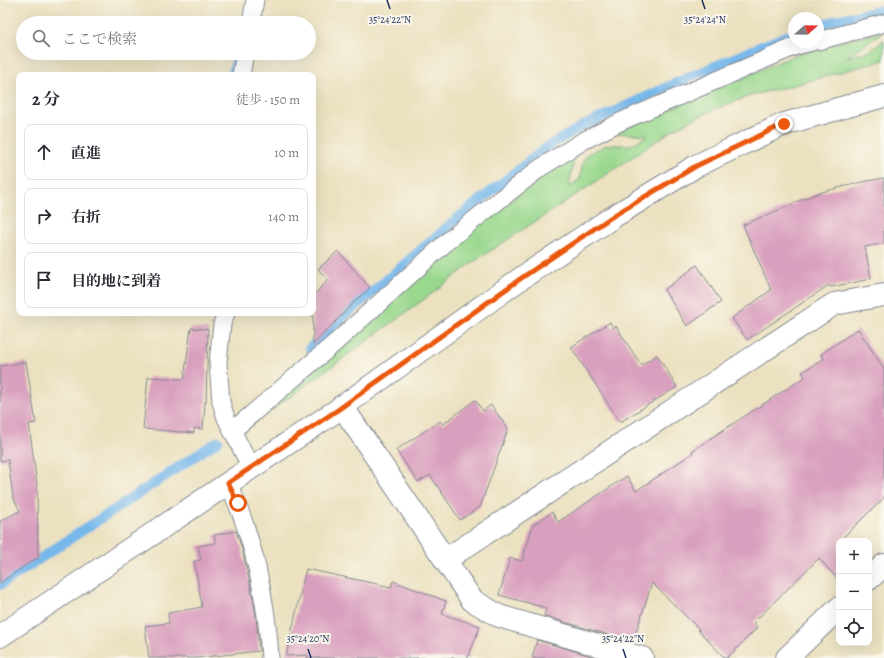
<!DOCTYPE html>
<html lang="ja">
<head>
<meta charset="utf-8">
<style>
	body { margin:0; font-family:Alegreya,"Noto Serif JP",serif; background:#f7f7f7; color:#2b2b33 }
	.controls { position:absolute; right:12px; bottom:12px; display:grid; overflow:hidden; border-radius:8px; box-shadow:0 4px 16px #0002 }
	.controls button { width:36px; height:36px; display:grid; place-items:center; padding:0; border:0; border-bottom:1px solid #e1e1e2; background:#fff; color:#2b2b33; font:20px sans-serif }
	.compass { position:absolute; left:788px; top:12px; width:36px; height:36px; border-radius:50%; background:#fff; box-shadow:0 4px 16px #0002; rotate:70deg }
	.stop { position:absolute; width:12px; height:12px; margin:-9px; border:3px solid #ea580c; border-radius:50%; background:#fff }
	.stop.end { background:#ea580c; border-color:#fff; box-shadow:0 1px 4px #0008 }
	.list { margin:0; padding:0; list-style:none }
	h2 { display:flex; justify-content:space-between; align-items:center; height:52px; margin:0; padding:0 16px; font-size:17px }
	h2 small { font-size:13px; font-weight:400; color:#7c7c81 }
	.list li { display:grid; grid-template-columns:26px 1fr auto; gap:12px; align-items:center; box-sizing:border-box; height:56px; margin:0 8px 8px; padding:0 8px; border:1px solid #e1e1e2; border-radius:8px }
	.list b { display:block; font-size:15px; white-space:nowrap }
	.list em { font-size:13px; font-style:normal; color:#7c7c81 }
	.icon { flex:none; width:22px; height:22px; fill:none; stroke:currentColor; stroke-width:2; stroke-linecap:round; stroke-linejoin:round }
	.map { position:relative; flex:none; width:884px; height:658px; overflow:hidden }
	.search { position:absolute; background:#fff; box-shadow:0 4px 16px #0002; left:16px; top:16px; width:300px; height:44px; display:flex; align-items:center; gap:10px; box-sizing:border-box; padding:0 14px; border-radius:22px; color:#7c7c81; font-size:15px }
	.panel { position:absolute; background:#fff; box-shadow:0 4px 16px #0002; left:16px; top:72px; width:300px; height:244px; border-radius:8px }
	.map>svg:first-child { display:block }
</style>
</head>
<body>
<div class="map">
<svg width="884" height="658" viewBox="0 0 884 658">
	<rect width="100%" height="100%" fill="#fbf7ec"/>
	<filter id="ink" filterUnits="userSpaceOnUse"><feTurbulence type="fractalNoise" baseFrequency=".025" numOctaves="2"/><feDisplacementMap in="SourceGraphic" scale="8" xChannelSelector="R" yChannelSelector="G"/><feConvolveMatrix kernelMatrix="1 2 1 2 8 2 1 2 1" color-interpolation-filters="sRGB"/></filter>
	<filter id="wash" filterUnits="userSpaceOnUse"><feTurbulence type="fractalNoise" baseFrequency=".012" numOctaves="4" result="noise"/><feDisplacementMap in="SourceGraphic" scale="16" xChannelSelector="R" yChannelSelector="G"/><feGaussianBlur stdDeviation="0.9" result="paint"/><feColorMatrix in="noise" values="0 0 0 0 0 0 0 0 0 0 0 0 0 0 0 0 0 1.4 0 .05"/><feComposite in="paint" operator="in"/></filter>
	<g filter="url(#wash)">
		<rect width="100%" height="100%" fill="#ebe1c0"/>
		<polygon fill="#9ad88e" stroke="#5a8476" points="884,31 847,57 870,51 884,40 884,60 787,87 752,95 710,111 674,129 600,179 472,263 430,295 283,402 244,431 378,312 472,231 557,163 575,152 569,187 580,179 583,161 588,154 606,145 631,145 648,135 614,133 802,52"/>
		<g fill="none" stroke-linecap="round" stroke-linejoin="round">
			<g stroke="#77b8eb" stroke-width="10">
				<polyline points="818,26 840,19 884,10"/>
				<polyline points="232,75 238,55"/>
				<polyline points="310,348 349,312 459,217 550,145 583,126 680,81 781,38 794,33"/>
				<polyline points="0,585 218,441"/>
			</g>
		</g>
		<g id="blocks">
			<g fill="#d99fbe">
				<polygon points="884,178 884,243 865,247 871,279 831,287 829,285 747,340 732,318 771,290 743,225 793,204 793,203 818,193 862,182"/>
				<polygon points="338,251 370,288 357,299 313,345 313,296 328,280 318,269"/>
				<polygon points="697,265 721,302 687,326 664,290"/>
				<polygon points="610,322 613,328 616,326 641,365 657,355 677,387 620,422 571,347"/>
				<polygon points="191,328 208,329 206,403 205,402 203,429 194,428 194,433 143,429 148,377 184,379"/>
				<polygon points="858,329 884,369 884,498 839,541 839,581 819,558 754,622 757,628 727,658 725,658 698,630 699,629 652,583 633,642 544,616 546,608 499,595 510,558 522,561 533,525 552,512 558,522 627,476 636,491 693,453 692,451 711,438 805,377 802,372 824,359 821,354"/>
				<polygon points="26,362 36,423 29,424 37,485 38,559 35,559 0,583 0,521 20,511 13,497 8,460 0,461 0,366"/>
				<polygon points="475,400 483,411 491,405 508,429 480,507 460,520 430,475 418,482 396,450 440,421 443,424"/>
				<polygon points="236,531 242,549 251,588 256,615 259,651 196,658 149,658 145,626 169,623 168,613 202,607 194,561 201,560 198,546 216,543 214,535"/>
				<polygon points="306,569 391,587 393,581 446,601 442,614 480,626 468,658 307,658 308,655 286,656"/>
				<polygon points="537,640 598,658 532,658"/>
			</g>
		</g>
	</g>
	<g filter="url(#ink)">
		<use href="#blocks" fill-opacity="0" stroke="#83888f" stroke-width="1"/>
		<g fill="none" stroke-linecap="round" stroke-linejoin="round">
			<g stroke="#83888f" stroke-width="19">
				<g id="service">
					<polyline points="251,23 255,0"/>
					<polyline points="818,41 884,23"/>
					<polyline points="241,75 245,53"/>
					<polyline points="226,313 222,324 218,363 221,402 226,418 251,468"/>
					<polyline points="232,431 336,342 451,238 540,168 583,141 622,121 796,46 812,42"/>
					<path d="M 228,483 C 253,535 267,601 270,658"/>
				</g>
			</g>
			<g stroke="#83888f" stroke-width="24">
				<g id="minor">
					<polyline points="342,406 472,600 499,616 642,658"/>
					<polyline points="445,560 834,304 884,295"/>
					<polyline points="869,579 884,565"/>
					<polyline points="0,636 339,409 520,279 613,217 696,166 784,124 884,96"/>
					<polyline points="787,658 839,608"/>
				</g>
			</g>
			<use href="#service" stroke="#fff" stroke-width="17"/>
			<use href="#minor" stroke="#fff" stroke-width="22"/>
		</g>
	</g>
	<g fill="none" stroke-linecap="round" stroke-linejoin="round" filter="url(#ink)">
		<polyline stroke="#ea580c" stroke-width="5" points="238,503 228,483 339,409 520,279 613,216 696,166 784,124"/>
	</g>
	<path fill="none" stroke="#1b2f5e" stroke-width="1.5" d="M 387,0 L 390,9M 702,0 L 705,9M 308,649 L 311,658M 623,649 L 626,658"/>
	<g font-size="10" text-anchor="middle" fill="#1b2f5e" stroke="#fbf7ec" stroke-width="4" stroke-linejoin="round" paint-order="stroke">
		<text x="390" y="23">35°24'22"N</text>
		<text x="705" y="23">35°24'24"N</text>
		<text x="308" y="642">35°24'20"N</text>
		<text x="623" y="642">35°24'22"N</text>
	</g>
</svg>
<div class="controls">
<button>+</button>
<button>−</button>
<button><svg class="icon" aria-label="locate" viewBox="0 0 24 24"><circle cx="12" cy="12" r="6"/><path d="M12 2v4M12 18v4M2 12h4M18 12h4"/></svg></button>
</div>
<svg class="compass" viewBox="-18 -18 36 36"><path d="M0-13l5 13h-10z" fill="#e53935"/><path d="M0 13l5-13h-10z" fill="#7c7c81"/></svg>
<div class="stop" style="left:238px;top:503px"></div>
<div class="stop end" style="left:784px;top:124px"></div>
<div class="search"><svg class="icon" aria-label="search" viewBox="0 0 24 24"><circle cx="10" cy="10" r="6"/><path d="M15 15l6 6"/></svg>ここで検索</div>
<section class="panel">
<h2>2 分<small>徒歩 · 150 m</small></h2>
<ul class="list">
<li><svg class="icon" aria-label="ahead" viewBox="0 0 24 24"><path d="M12 20V5M6 11l6-6 6 6"/></svg><div><b>直進</b></div><em>10 m</em></li>
<li><svg class="icon" aria-label="right" viewBox="0 0 24 24"><path d="M7 20v-9h11M14 6l5 5-5 5"/></svg><div><b>右折</b></div><em>140 m</em></li>
<li><svg class="icon" aria-label="arrive" viewBox="0 0 24 24"><path d="M6 21V4h12l-3 4 3 4H6"/></svg><div><b>目的地に到着</b></div></li>
</ul>
</section>
</div>
</body>
</html>
